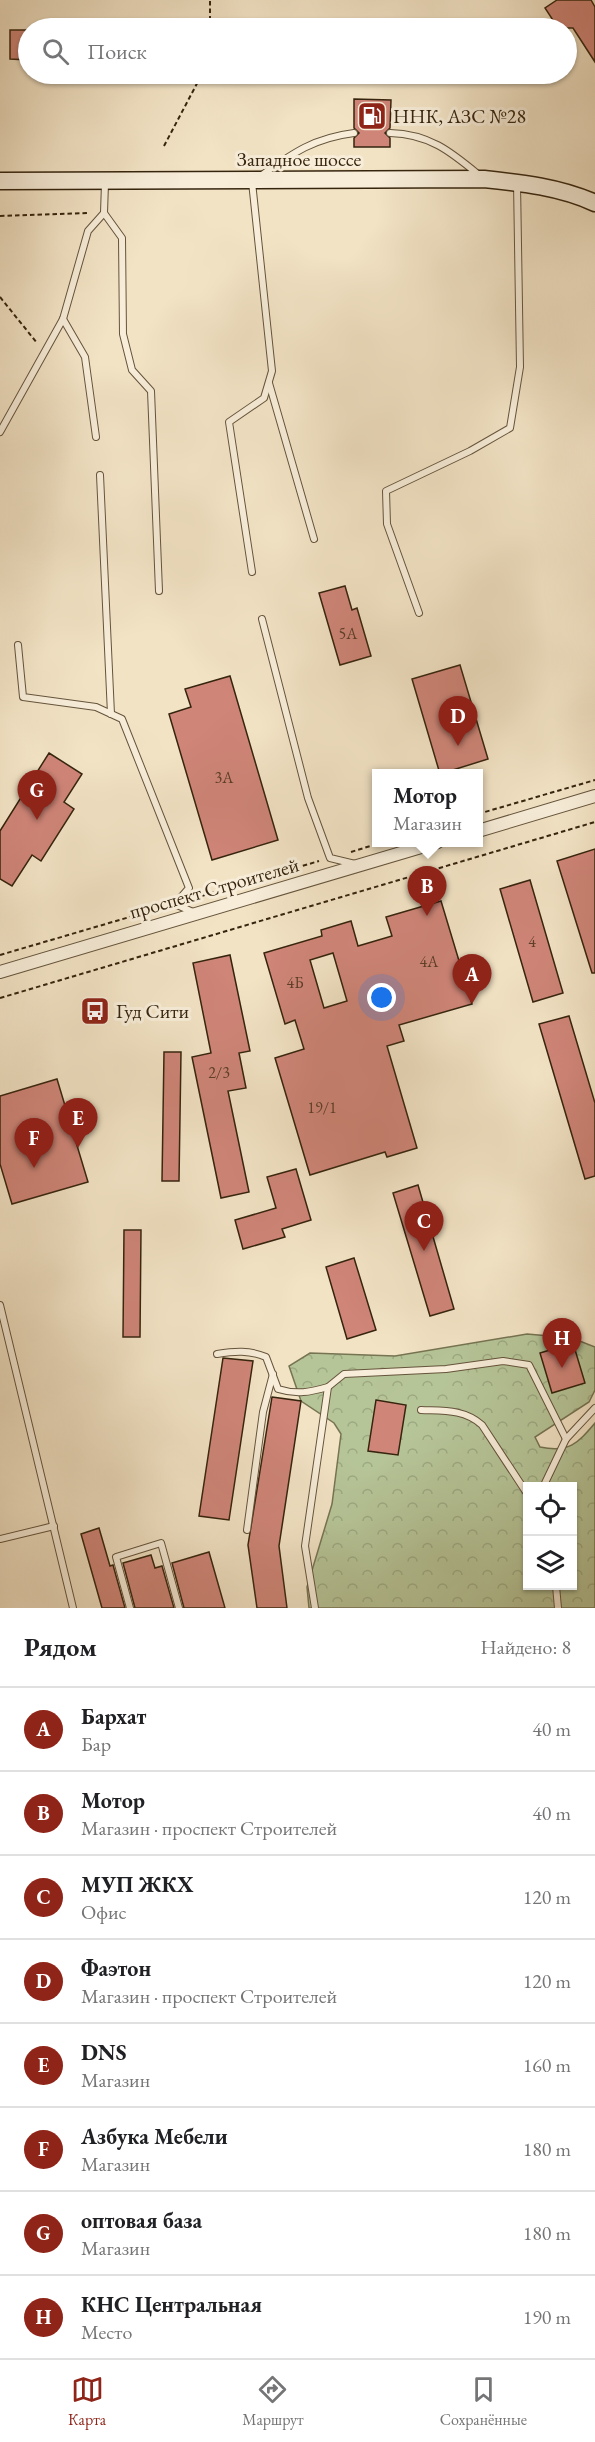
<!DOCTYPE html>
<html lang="ru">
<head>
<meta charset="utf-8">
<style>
	body { margin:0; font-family:"EB Garamond",serif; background:#f2f2f2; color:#202124 }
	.controls { position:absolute; right:18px; bottom:18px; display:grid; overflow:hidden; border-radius:0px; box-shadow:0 2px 4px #0004 }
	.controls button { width:54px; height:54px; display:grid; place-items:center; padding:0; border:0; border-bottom:2px solid #e0e0e0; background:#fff; color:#202124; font:30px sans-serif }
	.you { position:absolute; left:382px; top:998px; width:21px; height:21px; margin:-15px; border:4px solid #fff; border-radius:50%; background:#1a73e8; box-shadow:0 0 0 9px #1a73e833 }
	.badge { display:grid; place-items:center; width:39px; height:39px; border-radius:50%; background:#8f2418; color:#fff; font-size:20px; font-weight:700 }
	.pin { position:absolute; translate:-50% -50px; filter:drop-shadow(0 2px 3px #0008) }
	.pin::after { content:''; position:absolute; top:32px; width:21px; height:18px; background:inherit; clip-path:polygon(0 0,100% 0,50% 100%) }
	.popup { position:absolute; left:372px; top:769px; width:111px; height:78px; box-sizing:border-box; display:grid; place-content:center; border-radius:0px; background:#fff; filter:drop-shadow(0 2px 4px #0005); font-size:20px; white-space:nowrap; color:#757577 }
	.popup b { font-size:22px; color:#202124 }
	.popup::after { content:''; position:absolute; left:50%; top:100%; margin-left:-12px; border:12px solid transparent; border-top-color:#fff }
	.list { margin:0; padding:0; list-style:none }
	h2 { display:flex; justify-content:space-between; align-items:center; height:78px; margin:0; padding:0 24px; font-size:26px }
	h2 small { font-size:20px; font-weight:400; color:#757577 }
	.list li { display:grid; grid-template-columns:39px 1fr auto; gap:18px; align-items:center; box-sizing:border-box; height:84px; padding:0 24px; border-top:2px solid #e0e0e0 }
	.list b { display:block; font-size:22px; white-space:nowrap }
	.list p { margin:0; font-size:20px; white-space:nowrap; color:#757577 }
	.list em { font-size:20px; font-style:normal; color:#757577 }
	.icon { flex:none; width:33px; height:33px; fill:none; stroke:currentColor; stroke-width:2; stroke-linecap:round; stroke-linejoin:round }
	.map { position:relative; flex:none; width:595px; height:1608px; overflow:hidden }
	.search { position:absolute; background:#fff; box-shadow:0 2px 4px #0004; left:18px; right:18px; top:18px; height:66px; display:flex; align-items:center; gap:15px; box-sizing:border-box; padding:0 21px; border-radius:33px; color:#757577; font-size:22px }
	.sheet { height:750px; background:#fff }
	nav { display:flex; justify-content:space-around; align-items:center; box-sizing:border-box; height:84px; border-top:2px solid #e0e0e0; background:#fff; font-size:16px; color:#757577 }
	nav a { display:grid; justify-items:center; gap:3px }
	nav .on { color:#8f2418 }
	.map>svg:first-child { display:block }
</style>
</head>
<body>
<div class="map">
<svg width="595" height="1608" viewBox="0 0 595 1608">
	<defs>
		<pattern id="forest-crowns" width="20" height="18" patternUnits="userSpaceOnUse" patternTransform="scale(1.5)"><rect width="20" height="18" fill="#b6c598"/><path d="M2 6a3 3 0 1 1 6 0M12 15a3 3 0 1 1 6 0" fill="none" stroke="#9da982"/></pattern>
	</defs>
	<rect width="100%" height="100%" fill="#f2e3c5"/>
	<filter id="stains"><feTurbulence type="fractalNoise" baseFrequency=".00333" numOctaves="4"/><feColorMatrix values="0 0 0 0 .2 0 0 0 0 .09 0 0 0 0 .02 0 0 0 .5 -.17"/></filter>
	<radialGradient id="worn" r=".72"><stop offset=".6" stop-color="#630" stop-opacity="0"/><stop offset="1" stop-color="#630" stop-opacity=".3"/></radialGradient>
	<path fill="url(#forest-crowns)" stroke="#767453" stroke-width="1.5" fill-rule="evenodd" d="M 527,1334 L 572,1338 L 595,1347 L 595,1390 L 589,1402 L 535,1437 L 540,1447 C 569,1453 577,1444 595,1423 L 595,1608 L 309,1608 L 307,1587 L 332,1504 L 341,1434 L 334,1423 L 301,1401 L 289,1366 L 310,1353 L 395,1356 ZM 528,1486 L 572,1486 L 572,1586 L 528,1586 Z"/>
	<g fill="#cf8578" stroke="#36240e" stroke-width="1.5" fill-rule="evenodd">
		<polygon points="557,0 591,0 595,7 595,62 573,28 558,28 545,8"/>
		<polygon points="10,30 28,30 28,60 10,59"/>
		<polygon points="354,99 391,100 390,128 385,133 390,138 390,147 354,147 354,138 359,133 354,128"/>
		<polygon points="345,586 352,610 357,608 371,656 340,665 319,593"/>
		<polygon points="460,665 488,759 440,774 412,679"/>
		<polygon points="230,676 278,840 212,860 169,714 191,707 185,689"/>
		<polygon points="49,753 82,774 64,802 74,809 41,861 32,855 12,886 0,879 0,831"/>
		<polygon points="595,849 595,973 592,973 557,861"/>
		<polygon points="530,880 563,993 533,1002 500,889"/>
		<path d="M 441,901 L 472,1004 L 399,1025 L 404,1041 L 387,1046 L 417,1148 L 387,1157 L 385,1152 L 310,1175 L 275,1058 L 304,1049 L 295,1020 L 285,1024 L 264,953 L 322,936 L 321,930 L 351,921 L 358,946 L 392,936 L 386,917 ZM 333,953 L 347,1001 L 324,1008 L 310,960 Z"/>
		<polygon points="230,955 250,1051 239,1053 246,1088 228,1091 249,1192 221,1198 192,1057 211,1053 193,963"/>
		<polygon points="569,1016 595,1103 595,1176 585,1179 539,1024"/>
		<polygon points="164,1052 181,1052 179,1181 162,1181"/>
		<polygon points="57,1079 88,1182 12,1204 0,1164 0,1096"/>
		<polygon points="296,1169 311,1220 282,1229 285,1237 243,1249 235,1220 276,1208 267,1177"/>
		<polygon points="418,1185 454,1309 430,1316 393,1193"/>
		<polygon points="124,1230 141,1230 140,1337 123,1337"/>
		<polygon points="354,1258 376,1330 347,1339 326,1267"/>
		<polygon points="573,1343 585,1383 552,1393 540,1353"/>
		<polygon points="223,1358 253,1361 229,1520 199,1516"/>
		<polygon points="272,1397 301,1401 279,1546 287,1608 257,1608 248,1545"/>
		<polygon points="376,1400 406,1405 398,1455 368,1451"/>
		<polygon points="99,1528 110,1566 113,1565 125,1608 102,1608 81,1534"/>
		<polygon points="209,1552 225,1608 184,1608 172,1563"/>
		<polygon points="151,1555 155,1568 162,1566 174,1608 135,1608 123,1563"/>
	</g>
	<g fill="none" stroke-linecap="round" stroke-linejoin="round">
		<g stroke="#65543c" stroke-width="8">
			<g id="service">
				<path d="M 390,133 C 429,134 450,151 479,175"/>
				<path d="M 262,175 C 293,153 314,138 354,133"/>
				<polyline points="252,182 272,371 264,398 229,422 252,572"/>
				<polyline points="105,183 104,213 122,238 123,334 132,370 151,391 159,591"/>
				<polyline points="63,319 85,357 96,437"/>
				<polyline points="269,383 314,539"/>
				<polyline points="0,432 63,319 88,231 104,213"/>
				<polyline points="100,475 111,714"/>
				<polyline points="419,613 387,524 386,491 470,451 510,428 520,367 517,183"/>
				<polyline points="262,619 308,798 330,858 355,864"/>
				<polyline points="18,645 23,697 96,707 122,719 189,888 175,904 195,913"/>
				<polyline points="0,1305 73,1608"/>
				<path d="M 217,1354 C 235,1351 249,1350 266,1357 L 278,1389 C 297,1395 310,1392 328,1387"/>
				<path d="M 421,1410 C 443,1411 464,1409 482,1425 L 528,1495"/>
				<polyline points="545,1486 545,1483 566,1439 595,1408"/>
				<polyline points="247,1530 263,1412 273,1374"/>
				<polyline points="0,1539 54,1526"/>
				<polyline points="556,1586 558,1608"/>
				<polyline points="130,1608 116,1557 161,1543 179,1608"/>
				<polyline points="315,1608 305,1546 328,1387 344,1374 446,1369 503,1361 529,1365 566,1439"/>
			</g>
		</g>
		<g stroke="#65543c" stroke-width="14">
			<g id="minor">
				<polyline points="478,831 595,796"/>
				<polyline points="0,972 438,842"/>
			</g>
		</g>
		<g stroke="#36240e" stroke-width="19">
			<path id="secondary" d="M 0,181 L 484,179 C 522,183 560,187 595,203"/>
		</g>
		<g stroke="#36240e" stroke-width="2" stroke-dasharray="4.5 3" stroke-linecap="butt">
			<polyline points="210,28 210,0"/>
			<polyline points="164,146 202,74"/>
			<polyline points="0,216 89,213"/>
			<polyline points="0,297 37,343"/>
			<polyline points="478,814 595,780"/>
			<polyline points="351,852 383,842"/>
			<polyline points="195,898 319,861"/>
			<polyline points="0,955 167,906"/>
			<polyline points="0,998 595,822"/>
		</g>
		<use href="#service" stroke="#f7edd9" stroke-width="6"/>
		<use href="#minor" stroke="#f7edd9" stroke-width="12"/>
		<use href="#secondary" stroke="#f7edd9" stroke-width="16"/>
	</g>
	<defs>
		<g id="fuel-square" transform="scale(1.5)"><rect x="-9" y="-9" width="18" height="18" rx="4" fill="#8f2418" stroke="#f7edd9"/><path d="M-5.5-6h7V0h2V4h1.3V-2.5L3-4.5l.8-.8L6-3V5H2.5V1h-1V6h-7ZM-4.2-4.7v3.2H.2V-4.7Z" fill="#fff"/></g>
		<g id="bus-square" transform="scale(1.5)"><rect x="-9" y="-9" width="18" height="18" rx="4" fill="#8f2418" stroke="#f7edd9"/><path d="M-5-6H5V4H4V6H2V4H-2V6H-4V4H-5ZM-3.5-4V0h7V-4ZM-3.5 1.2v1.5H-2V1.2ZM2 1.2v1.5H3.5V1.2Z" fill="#fff"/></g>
	</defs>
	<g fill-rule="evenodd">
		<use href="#fuel-square" x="372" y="116"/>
		<use href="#bus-square" x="95" y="1011"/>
	</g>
	<g text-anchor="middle" stroke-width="6" stroke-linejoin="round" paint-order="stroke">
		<g font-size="16" fill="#5c3c28">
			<text x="348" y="639">5А</text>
			<text x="224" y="783">3А</text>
			<text x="532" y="947">4</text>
			<text x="429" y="967">4А</text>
			<text x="295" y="988">4Б</text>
			<text x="219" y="1078">2/3</text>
			<text x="322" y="1113">19/1</text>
		</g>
		<g font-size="20" fill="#36240e" stroke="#f7edd9" text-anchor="start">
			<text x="393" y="123">ННК, АЗС №28</text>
			<text x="116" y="1018">Гуд Сити</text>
		</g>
		<g font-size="20" fill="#36240e" stroke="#f7edd9">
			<text x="299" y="166">Западное шоссе</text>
			<text transform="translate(214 888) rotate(-16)" y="7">проспект Строителей</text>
		</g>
	</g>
	<rect width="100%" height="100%" filter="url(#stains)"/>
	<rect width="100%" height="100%" fill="url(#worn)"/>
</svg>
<div class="controls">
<button><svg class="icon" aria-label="locate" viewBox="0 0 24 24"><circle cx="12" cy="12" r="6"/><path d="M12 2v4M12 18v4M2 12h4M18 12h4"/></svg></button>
<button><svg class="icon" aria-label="layers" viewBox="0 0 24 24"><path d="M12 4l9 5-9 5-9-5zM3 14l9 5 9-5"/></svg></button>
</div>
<div class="you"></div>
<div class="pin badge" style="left:472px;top:1004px">A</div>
<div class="pin badge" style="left:427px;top:916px">B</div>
<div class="popup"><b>Мотор</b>Магазин</div>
<div class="pin badge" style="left:424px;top:1251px">C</div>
<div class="pin badge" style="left:458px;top:746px">D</div>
<div class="pin badge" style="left:78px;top:1148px">E</div>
<div class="pin badge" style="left:34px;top:1168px">F</div>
<div class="pin badge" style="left:37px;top:820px">G</div>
<div class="pin badge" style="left:562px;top:1368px">H</div>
<div class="search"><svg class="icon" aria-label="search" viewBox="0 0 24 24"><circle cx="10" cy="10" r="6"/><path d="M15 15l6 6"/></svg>Поиск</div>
</div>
<section class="sheet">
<h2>Рядом<small>Найдено: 8</small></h2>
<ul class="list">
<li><span class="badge">A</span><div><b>Бархат</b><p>Бар</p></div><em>40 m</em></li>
<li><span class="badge">B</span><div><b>Мотор</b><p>Магазин · проспект Строителей</p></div><em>40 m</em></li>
<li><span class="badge">C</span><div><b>МУП ЖКХ</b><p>Офис</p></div><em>120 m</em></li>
<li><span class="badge">D</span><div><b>Фаэтон</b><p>Магазин · проспект Строителей</p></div><em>120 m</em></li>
<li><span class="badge">E</span><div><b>DNS</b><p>Магазин</p></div><em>160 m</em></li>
<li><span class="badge">F</span><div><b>Азбука Мебели</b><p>Магазин</p></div><em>180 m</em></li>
<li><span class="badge">G</span><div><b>оптовая база</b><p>Магазин</p></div><em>180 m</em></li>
<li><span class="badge">H</span><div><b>КНС Центральная</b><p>Место</p></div><em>190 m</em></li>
</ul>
</section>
<nav>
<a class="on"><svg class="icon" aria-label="map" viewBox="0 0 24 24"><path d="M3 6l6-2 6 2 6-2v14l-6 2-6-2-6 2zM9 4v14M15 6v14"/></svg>Карта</a>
<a><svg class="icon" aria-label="directions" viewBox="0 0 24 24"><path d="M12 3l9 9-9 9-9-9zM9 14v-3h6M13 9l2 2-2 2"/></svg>Маршрут</a>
<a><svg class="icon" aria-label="saved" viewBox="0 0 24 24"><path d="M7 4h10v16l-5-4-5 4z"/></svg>Сохранённые</a>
</nav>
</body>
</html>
